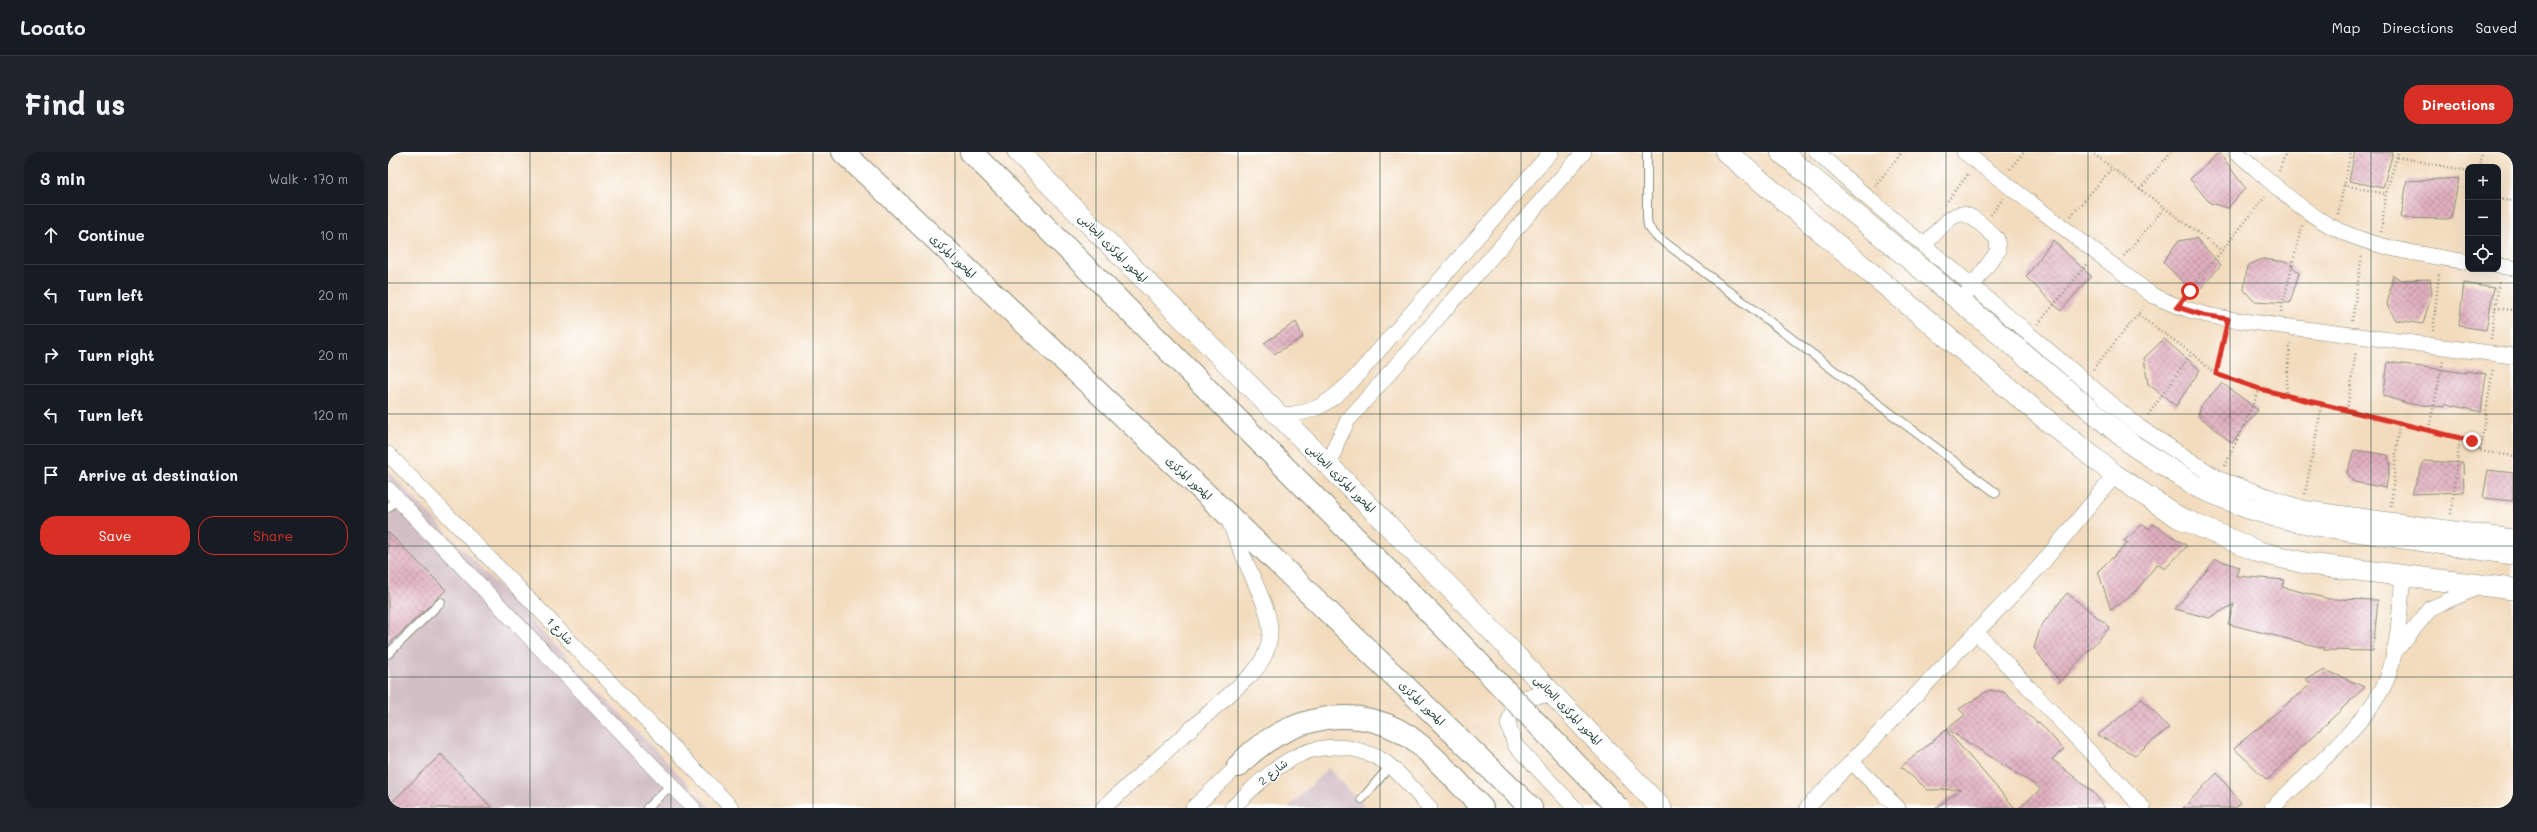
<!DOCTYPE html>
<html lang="en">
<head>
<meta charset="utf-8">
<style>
	body { margin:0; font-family:Mali,"Playpen Sans Arabic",sans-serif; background:#20242c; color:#f1f3f6 }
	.controls { position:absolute; right:12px; top:12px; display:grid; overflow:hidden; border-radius:8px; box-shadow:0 4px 16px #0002 }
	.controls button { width:36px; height:36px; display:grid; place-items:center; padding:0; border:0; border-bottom:1px solid #363941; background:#171b24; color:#f1f3f6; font:20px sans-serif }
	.stop { position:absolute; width:12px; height:12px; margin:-9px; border:3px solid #d93025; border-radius:50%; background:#fff }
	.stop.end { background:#d93025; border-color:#fff; box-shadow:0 1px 4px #0008 }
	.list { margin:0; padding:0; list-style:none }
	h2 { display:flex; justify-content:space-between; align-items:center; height:52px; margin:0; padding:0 16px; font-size:17px }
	h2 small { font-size:13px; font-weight:400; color:#9ea1a6 }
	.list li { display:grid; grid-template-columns:26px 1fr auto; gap:12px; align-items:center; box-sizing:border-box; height:60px; padding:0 16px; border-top:1px solid #363941 }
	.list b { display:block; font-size:15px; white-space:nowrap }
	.list em { font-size:13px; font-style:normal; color:#9ea1a6 }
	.actions { display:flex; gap:8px; padding:12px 16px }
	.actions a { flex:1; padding:9px 0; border:1px solid #d93025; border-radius:16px; text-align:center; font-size:14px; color:#d93025 }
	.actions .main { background:#d93025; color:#fff }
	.icon { flex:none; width:22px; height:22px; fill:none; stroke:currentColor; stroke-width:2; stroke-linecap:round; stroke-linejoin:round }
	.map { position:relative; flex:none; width:2125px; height:656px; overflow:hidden; border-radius:16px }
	header { display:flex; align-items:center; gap:24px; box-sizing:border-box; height:56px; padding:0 20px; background:#171b24; border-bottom:1px solid #363941 }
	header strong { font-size:19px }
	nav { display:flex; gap:22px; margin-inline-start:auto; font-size:14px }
	.intro { display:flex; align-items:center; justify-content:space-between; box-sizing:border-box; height:96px; padding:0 24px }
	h1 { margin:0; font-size:28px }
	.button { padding:10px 18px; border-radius:16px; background:#d93025; color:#fff; font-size:14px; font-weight:700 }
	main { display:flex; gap:24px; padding:0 24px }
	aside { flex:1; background:#171b24; border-radius:16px; box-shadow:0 4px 16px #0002 }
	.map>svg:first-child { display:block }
</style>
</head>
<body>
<header>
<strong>Locato</strong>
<nav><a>Map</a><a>Directions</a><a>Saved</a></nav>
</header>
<div class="intro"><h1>Find us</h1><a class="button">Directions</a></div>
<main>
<aside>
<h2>3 min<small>Walk · 170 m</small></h2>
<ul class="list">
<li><svg class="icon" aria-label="ahead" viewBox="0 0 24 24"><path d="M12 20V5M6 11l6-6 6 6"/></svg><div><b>Continue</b></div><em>10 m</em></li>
<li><svg class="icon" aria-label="left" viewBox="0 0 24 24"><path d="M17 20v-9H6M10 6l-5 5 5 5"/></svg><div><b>Turn left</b></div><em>20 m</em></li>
<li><svg class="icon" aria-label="right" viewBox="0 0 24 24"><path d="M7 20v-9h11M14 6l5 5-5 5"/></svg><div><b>Turn right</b></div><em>20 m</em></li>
<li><svg class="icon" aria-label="left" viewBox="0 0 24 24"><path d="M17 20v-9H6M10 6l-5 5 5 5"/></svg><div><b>Turn left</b></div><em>120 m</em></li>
<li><svg class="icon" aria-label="arrive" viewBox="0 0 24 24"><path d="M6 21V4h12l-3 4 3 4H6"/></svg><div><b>Arrive at destination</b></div></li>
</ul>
<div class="actions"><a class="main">Save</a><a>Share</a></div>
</aside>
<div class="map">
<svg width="2125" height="656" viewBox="0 0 2125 656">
	<defs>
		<pattern id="building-cross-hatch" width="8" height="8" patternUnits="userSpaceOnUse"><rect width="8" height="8" fill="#e1afbf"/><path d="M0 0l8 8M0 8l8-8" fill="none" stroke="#b6909c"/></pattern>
	</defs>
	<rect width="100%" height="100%" fill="#fff"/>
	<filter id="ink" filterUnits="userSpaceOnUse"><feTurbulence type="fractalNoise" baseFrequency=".025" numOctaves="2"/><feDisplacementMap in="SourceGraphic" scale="8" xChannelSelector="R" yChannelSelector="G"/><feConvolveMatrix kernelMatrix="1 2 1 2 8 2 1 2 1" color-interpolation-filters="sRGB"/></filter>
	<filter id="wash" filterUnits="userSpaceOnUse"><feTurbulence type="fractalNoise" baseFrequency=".012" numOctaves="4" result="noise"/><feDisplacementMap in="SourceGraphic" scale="16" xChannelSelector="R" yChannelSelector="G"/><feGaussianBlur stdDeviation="0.9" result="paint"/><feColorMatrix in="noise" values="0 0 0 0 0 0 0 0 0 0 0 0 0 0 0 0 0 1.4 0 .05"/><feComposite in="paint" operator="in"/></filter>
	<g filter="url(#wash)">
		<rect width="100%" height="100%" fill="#f3dcbe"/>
		<g fill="#d2bec5">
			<polygon points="0,319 323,656 0,656"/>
			<polygon points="940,616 978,656 900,656"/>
		</g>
		<g id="blocks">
			<g fill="url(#building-cross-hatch)">
				<polygon points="1831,0 1857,36 1840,56 1822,51 1802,27"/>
				<polygon points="1967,0 2005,0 1995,36 1961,29"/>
				<polygon points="2071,26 2063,67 2013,66 2019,29"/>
				<polygon points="1808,86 1833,113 1808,142 1775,110 1790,89"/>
				<polygon points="1665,88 1703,124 1673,159 1638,125"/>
				<polygon points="1874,107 1900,110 1911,121 1902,151 1866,149 1856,138 1859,114"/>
				<polygon points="2005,123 2013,128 2042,127 2044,141 2035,172 2008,168 1999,153"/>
				<polygon points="2076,131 2106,136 2098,178 2071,174"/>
				<polygon points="908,170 915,185 886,202 876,191"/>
				<polygon points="1776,187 1812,218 1788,254 1760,232 1756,206"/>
				<polygon points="2000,210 2078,221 2078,219 2098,222 2093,260 2058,252 2057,255 2022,252 1995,244"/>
				<polygon points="1834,231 1870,258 1844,291 1810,263 1813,254"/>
				<polygon points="1966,298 2000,303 2002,312 1998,336 1966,330 1959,321"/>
				<polygon points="2036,309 2075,311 2076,340 2024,342"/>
				<polygon points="2100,318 2125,321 2125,349 2095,346"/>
				<polygon points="1755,372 1761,377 1765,372 1799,394 1777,417 1769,412 1749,438 1723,458 1710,419 1740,391 1736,389"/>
				<polygon points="0,380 58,438 0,493"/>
				<polygon points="1828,407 1851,415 1848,424 1897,428 1894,435 1941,447 1990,448 1985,499 1936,498 1936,496 1840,472 1846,452 1821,466 1787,457"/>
				<polygon points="1679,441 1722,475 1672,530 1646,496 1653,474"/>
				<polygon points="1937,518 1977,535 1879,628 1846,596 1923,532 1918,527"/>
				<polygon points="1601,538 1616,540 1649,571 1651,570 1676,598 1664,607 1705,640 1717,656 1631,656 1653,637 1559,577 1577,563 1571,557"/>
				<polygon points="1754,547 1781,576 1747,603 1710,583"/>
				<polygon points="1558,578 1627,656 1548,656 1573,637 1540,638 1513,615"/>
				<polygon points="53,602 104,656 0,656 0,654"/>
				<polygon points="1829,621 1853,651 1848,656 1795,656"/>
			</g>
		</g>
	</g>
	<g filter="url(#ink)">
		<use href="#blocks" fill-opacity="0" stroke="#898c79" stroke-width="1"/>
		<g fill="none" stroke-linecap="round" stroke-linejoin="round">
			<g stroke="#898c79" stroke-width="10">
				<g id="lane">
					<polyline points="1259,0 1259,67 1260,74 1267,83 1608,341"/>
					<polyline points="0,356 9,347"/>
					<polyline points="0,502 53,450"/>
					<polyline points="974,647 1002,614"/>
					<polyline points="259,656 283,633"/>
				</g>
			</g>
			<g stroke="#898c79" stroke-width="16">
				<g id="street">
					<polyline points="1429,0 1479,45 1751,275 1831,327 1914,356 2125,385"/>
					<path d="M 1576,0 L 1764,143 C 1789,155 1812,163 1840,167 L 2125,204"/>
					<path d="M 1848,0 C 1877,24 1906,53 1939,72 C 1978,95 2036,103 2080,110"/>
					<path d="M 1536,93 C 1571,57 1570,49 1609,87 L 1610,99 L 1579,141"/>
					<polyline points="2110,114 2125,116"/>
					<path d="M 890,263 C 926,263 941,251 966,227 L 1163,0"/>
					<polyline points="0,302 344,656"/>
					<polyline points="942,314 949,290 960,268 1196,0"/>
					<polyline points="0,337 305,656"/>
					<polyline points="1588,480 1755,656"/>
					<polyline points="2006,501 2043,456 2093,434"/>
					<polyline points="1165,543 1139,545 1125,557 1120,572 1127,593 1187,656"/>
					<polyline points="1464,610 1510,656"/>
					<path d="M 715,656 L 864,522 C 894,488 881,462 865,426 C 856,406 848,387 840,367"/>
					<polyline points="805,656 850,614"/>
					<path d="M 844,656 C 878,624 910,588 961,596 C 975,599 991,604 1002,614 C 1017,626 1029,642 1042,656"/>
					<polyline points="1419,656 1651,415 1727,323"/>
					<path d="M 1884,656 C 1917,624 1985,567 2000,524 C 2011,492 2012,455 2015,422"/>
				</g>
			</g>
			<g stroke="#898c79" stroke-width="22">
				<g id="secondary">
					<polyline points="630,0 1091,465 1273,656"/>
					<polyline points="1338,0 1655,265 1727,323 1790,365 1871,400 1921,412 2125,437"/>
					<polyline points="1393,0 1746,294 1810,335 1860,356 1886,364 1928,373 2125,402"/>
				</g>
			</g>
			<g stroke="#898c79" stroke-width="24">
				<g id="highway">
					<polyline points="455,0 836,359 1143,656"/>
					<polyline points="583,0 1066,485"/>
					<path d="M 850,614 C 896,563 976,545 1032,593 C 1054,611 1074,635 1094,656"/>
				</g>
			</g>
			<g stroke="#898c79" stroke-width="2.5" stroke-dasharray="1 3" stroke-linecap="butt">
				<polyline points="1703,0 1834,99"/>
				<polyline points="2009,5 2080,19"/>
				<polyline points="2091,15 2093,0"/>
				<polyline points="1622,17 1636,0"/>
				<polyline points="1891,19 1898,0"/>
				<polyline points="1956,33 1998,42"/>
				<polyline points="1487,34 1514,0"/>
				<polyline points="1752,37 1783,0"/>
				<polyline points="2110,47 2125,49"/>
				<polyline points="1557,52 1581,21"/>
				<polyline points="1950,62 1963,0"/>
				<polyline points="1603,63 1615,46"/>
				<polyline points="1683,64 1724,16"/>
				<polyline points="1993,80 1998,42 2010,0"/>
				<polyline points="1736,104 1776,56"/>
				<polyline points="1799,142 1877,45"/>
				<polyline points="2107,156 2125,158"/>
				<polyline points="1893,160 1914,73"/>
				<polyline points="1750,163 1804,201 1828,223 1872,237 2072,285 2083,289 2092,299 2125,304"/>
				<polyline points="1964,169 1974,103"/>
				<polyline points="1650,172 1700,111"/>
				<polyline points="2045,179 2051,121"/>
				<polyline points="2103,187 2111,129"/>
				<polyline points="1705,217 1756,155"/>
				<polyline points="1828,223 1837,181"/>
				<polyline points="1898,244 1902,190"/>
				<polyline points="1959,258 1968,199"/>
				<polyline points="1760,263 1804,201"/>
				<polyline points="2041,277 2055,209"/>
				<polyline points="2092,298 2105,216"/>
				<polyline points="1837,314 1872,237"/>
				<polyline points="1917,342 1934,252"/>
				<polyline points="2003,354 2011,270"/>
				<polyline points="2063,362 2072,285"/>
			</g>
			<use href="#lane" stroke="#fff" stroke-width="8"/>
			<use href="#street" stroke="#fff" stroke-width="15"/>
			<use href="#secondary" stroke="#fff" stroke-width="21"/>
			<use href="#highway" stroke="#fff" stroke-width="22"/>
			<g stroke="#898c79" stroke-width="24" stroke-linecap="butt">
				<polyline id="highway-bridge" points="1066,485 1230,656"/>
			</g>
			<use href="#highway-bridge" stroke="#fff" stroke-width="22"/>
		</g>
	</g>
	<g fill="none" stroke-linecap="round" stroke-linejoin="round" filter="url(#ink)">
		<polyline stroke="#d93025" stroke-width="5" points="1802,139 1789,155 1815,163 1840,167 1828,222 1872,237 2084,289"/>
	</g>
	<path fill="none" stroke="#1f3d34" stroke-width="1" stroke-opacity="0.55" d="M 142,0 L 142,656M 283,0 L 283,656M 425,0 L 425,656M 567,0 L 567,656M 708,0 L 708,656M 850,0 L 850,656M 992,0 L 992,656M 1133,0 L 1133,656M 1275,0 L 1275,656M 1417,0 L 1417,656M 1558,0 L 1558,656M 1700,0 L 1700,656M 1842,0 L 1842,656M 1983,0 L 1983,656M 0,131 L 2125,131M 0,262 L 2125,262M 0,394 L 2125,394M 0,525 L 2125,525"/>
	<g text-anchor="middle" stroke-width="3" stroke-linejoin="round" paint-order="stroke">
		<g font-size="11" fill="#1f3d34" stroke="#fff">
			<text transform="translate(725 96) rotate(45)" y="4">المحور المركزى الجانبى</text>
			<text transform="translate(565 104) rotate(43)" y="4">المحور المركزى</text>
			<text transform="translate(801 326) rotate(43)" y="4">المحور المركزى</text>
			<text transform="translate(953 326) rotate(45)" y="4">المحور المركزى الجانبى</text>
			<text transform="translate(172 479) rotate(46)" y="4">شارع 1</text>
			<text transform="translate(1034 551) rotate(44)" y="4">المحور المركزى</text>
			<text transform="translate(1180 558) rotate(46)" y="4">المحور المركزى الجانبى</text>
			<text transform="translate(885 620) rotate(-39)" y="4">شارع 2</text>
		</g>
	</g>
</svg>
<div class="controls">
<button>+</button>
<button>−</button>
<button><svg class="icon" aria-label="locate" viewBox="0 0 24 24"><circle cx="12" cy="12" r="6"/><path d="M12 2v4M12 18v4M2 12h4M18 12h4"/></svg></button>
</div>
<div class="stop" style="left:1802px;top:139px"></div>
<div class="stop end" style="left:2084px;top:289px"></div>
</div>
</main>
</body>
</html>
